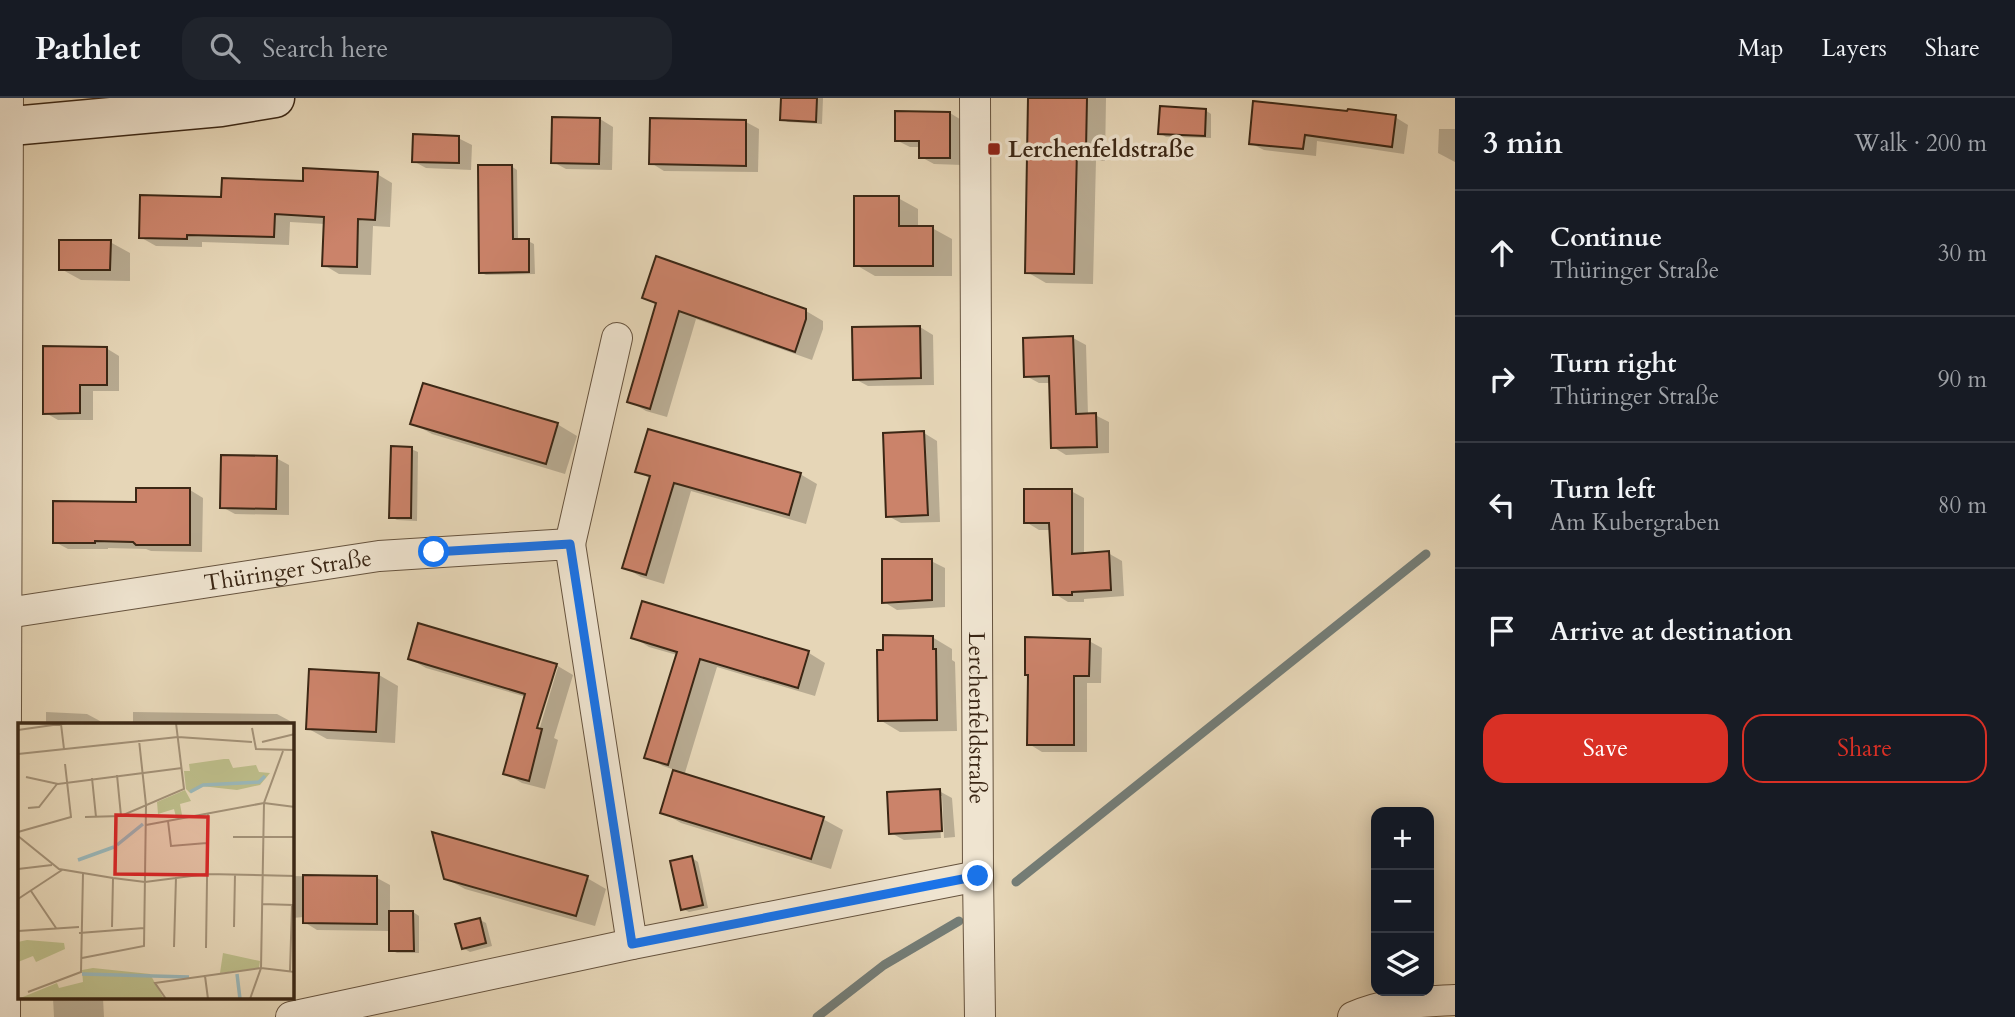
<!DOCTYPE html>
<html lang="en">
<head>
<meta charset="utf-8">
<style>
	body { margin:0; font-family:Cardo,serif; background:#20242c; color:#f1f3f6 }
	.controls { position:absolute; right:21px; bottom:21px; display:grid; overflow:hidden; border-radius:14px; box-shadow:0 4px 18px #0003 }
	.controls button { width:63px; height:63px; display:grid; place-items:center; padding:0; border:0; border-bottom:2px solid #363941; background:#171b24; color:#f1f3f6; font:35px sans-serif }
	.stop { position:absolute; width:21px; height:21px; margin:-16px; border:5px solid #1a73e8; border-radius:50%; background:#fff }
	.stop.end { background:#1a73e8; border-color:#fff; box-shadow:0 2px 7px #0008 }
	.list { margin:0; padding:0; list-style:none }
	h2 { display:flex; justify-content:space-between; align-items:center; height:91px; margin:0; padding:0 28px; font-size:30px }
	h2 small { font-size:23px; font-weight:400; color:#9ea1a6 }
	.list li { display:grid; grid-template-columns:46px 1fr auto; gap:21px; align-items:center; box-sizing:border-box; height:126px; padding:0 28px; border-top:2px solid #363941 }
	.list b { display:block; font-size:26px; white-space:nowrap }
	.list p { margin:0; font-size:23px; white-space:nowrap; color:#9ea1a6 }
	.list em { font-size:23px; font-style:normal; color:#9ea1a6 }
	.actions { display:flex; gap:14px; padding:21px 28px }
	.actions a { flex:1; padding:16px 0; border:2px solid #d93025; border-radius:21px; text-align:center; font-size:24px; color:#d93025 }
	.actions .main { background:#d93025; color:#fff }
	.icon { flex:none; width:38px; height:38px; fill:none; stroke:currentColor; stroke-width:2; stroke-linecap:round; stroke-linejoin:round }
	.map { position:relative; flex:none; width:1455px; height:919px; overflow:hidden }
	header { display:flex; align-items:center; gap:42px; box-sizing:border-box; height:98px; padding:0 35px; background:#171b24; border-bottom:2px solid #363941 }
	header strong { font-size:33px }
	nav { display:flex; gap:38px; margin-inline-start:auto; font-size:24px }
	.search { width:490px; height:63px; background:#20242c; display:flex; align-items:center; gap:18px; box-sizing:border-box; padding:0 24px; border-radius:21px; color:#9ea1a6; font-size:26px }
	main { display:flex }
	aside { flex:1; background:#171b24 }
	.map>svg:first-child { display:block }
</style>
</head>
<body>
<header>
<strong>Pathlet</strong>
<div class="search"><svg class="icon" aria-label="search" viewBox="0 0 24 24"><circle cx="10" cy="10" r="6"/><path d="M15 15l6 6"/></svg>Search here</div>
<nav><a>Map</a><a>Layers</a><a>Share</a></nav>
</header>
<main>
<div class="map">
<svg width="1455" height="919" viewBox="0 0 1455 919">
	<rect width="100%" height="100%" fill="#e6d6b7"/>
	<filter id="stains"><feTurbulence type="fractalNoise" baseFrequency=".00286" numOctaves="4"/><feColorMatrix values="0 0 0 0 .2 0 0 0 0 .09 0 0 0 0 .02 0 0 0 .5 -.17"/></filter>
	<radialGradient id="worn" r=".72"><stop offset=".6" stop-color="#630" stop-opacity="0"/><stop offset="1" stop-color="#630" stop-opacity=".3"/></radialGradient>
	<g fill="#0003" fill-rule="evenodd">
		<polygon points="783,0 823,0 822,26 788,24 782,21"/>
		<polygon points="1030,0 1106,0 1105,63 1096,62 1093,186 1046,185 1027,174"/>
		<polygon points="1205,12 1211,16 1211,40 1166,39 1160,35"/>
		<polygon points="950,15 963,23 962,67 934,66 921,59 921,49 910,49 896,42"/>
		<polygon points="1395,19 1408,27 1404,56 1317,43 1316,58 1264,52 1250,45"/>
		<polygon points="600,21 613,29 612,72 566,71 553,64"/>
		<polygon points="746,24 759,31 758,74 664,73 651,65"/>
		<polygon points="1439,31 1455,31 1455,64 1438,55"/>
		<polygon points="458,40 472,47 471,72 426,70 413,63"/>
		<polygon points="511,68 517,72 518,142 528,143 534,146 535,176 486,177 480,174"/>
		<polygon points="377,76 392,85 390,129 373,128 371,177 339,176 324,167 325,126 290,124 289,147 202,144 202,149 156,148 140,139 223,101 304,84"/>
		<polygon points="898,100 918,111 918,130 932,130 952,141 952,178 875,178 856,167"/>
		<polygon points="110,144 130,155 130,183 81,182 61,171"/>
		<polygon points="644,199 806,213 823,223 823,231 812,262 696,221 667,319 646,313 629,303 657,207"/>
		<polygon points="920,229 933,237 934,287 868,288 855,281"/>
		<polygon points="1073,240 1086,247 1088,317 1095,317 1109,324 1109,355 1066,357 1053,349 1051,285 1039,285 1026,278"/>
		<polygon points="106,250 119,258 119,293 93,293 93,322 58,322 44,314"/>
		<polygon points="412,325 557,326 577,338 565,376 432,336"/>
		<polygon points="924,335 937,343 940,424 901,425 888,418"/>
		<polygon points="411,351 418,354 417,423 397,422 391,419"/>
		<polygon points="276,360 289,367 289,417 235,416 222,409"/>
		<polygon points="637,373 800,376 817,386 806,426 691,393 664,486 641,479 624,469 651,381"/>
		<polygon points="190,392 203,400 202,454 151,453 146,451 108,450 108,451 68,451 55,444 138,406"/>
		<polygon points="1071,393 1084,400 1084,457 1108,455 1122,463 1124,498 1084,501 1084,504 1068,504 1055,496 1051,432 1039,432 1026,424"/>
		<polygon points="931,463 945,470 945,509 897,512 884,504"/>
		<polygon points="644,505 809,555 825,565 815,598 717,569 684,678 823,721 843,732 831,771 681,725 662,714 675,672 663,668 647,659 677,557 649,549 633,539"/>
		<polygon points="932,539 952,551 952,562 955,564 957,633 900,634 880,622"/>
		<polygon points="1089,543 1102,550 1101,585 1087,585 1087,654 1042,654 1029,646 1029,578 1027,576"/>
		<path d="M 410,561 L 556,567 L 573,577 L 554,640 L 558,642 L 545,691 L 522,685 L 505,675 L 526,599 L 426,570 ZM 554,569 L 558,569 L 537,639 L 533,638 Z"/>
		<polygon points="379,577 398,588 395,645 327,641 307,630"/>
		<polygon points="46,614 87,616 100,623 100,627 46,627"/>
		<polygon points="133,614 277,616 290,623 290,627 133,627"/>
		<polygon points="939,693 952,700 955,739 944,740 942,698 938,698 941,740 904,742 891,735"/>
		<polygon points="692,760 698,764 708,810 689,814 683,811"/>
		<polygon points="292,778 377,780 390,787 390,815 413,814 419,818 419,855 397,855 391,852 391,833 317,832 304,824 304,819 292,820"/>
		<polygon points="445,780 587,780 606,791 595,828 465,791"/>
		<polygon points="480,822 486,825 492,848 470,854 463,850"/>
		<polygon points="53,900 103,900 104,919 54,919"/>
	</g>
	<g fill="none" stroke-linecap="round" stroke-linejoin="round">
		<g stroke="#747d77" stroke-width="9">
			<polyline points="1016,784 1426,456"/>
			<polyline points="817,919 884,867 959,823"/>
		</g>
	</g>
	<g fill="#cb836a" stroke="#3b2715" stroke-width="2">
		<polygon points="781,0 817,0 816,24 780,22"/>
		<polygon points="1028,0 1087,0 1086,52 1077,52 1074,176 1025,175"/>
		<polygon points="1253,3 1347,13 1348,11 1396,17 1392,49 1305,37 1303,51 1249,46"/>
		<polygon points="1160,8 1206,11 1205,38 1158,36"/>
		<polygon points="895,13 950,14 950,60 919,60 919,43 895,43"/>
		<polygon points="552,19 600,20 599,66 551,65"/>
		<polygon points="650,20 746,22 746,68 649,66"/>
		<polygon points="413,36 459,38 459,65 412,64"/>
		<polygon points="478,67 512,67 513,141 529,141 529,174 479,175"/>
		<polygon points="303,70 378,74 375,122 358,121 357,169 322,168 324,119 275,116 274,139 187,137 187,141 139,140 140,97 221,99 222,80 303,83"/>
		<polygon points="854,98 899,98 899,128 933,128 933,168 854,168"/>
		<polygon points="59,142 111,142 110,172 59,172"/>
		<polygon points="656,158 806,211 806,221 795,254 679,213 650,311 627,304 656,205 642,200"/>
		<polygon points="920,228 921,280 853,282 852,229"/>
		<polygon points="1073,238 1076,316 1096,315 1097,349 1051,350 1049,278 1024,279 1023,240"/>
		<polygon points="43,248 107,249 107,287 80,287 80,315 43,316"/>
		<polygon points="423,285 558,325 546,366 410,326"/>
		<polygon points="648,331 801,375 789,417 674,385 646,477 622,470 650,378 635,374"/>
		<polygon points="924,333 928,417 886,419 883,335"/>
		<polygon points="391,348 412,349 411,420 389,420"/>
		<polygon points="221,357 277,358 276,411 220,410"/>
		<polygon points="136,390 190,390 190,447 136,447 133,444 95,443 95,445 53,445 53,403 136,404"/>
		<polygon points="1024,391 1072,391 1072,456 1109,453 1111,492 1072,494 1072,497 1053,497 1049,425 1024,425"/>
		<polygon points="882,461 932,461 932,502 882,505"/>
		<polygon points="642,503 809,553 798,590 700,561 668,667 644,660 677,554 631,540"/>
		<polygon points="418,525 557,566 537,630 542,631 529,683 503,676 525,596 408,561"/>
		<polygon points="883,537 933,538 933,551 936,551 937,622 878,623 877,552 883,552"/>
		<polygon points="1025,539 1090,541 1089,578 1074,578 1074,647 1027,647 1028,577 1025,577"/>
		<polygon points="309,571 379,575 376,634 306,631"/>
		<polygon points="673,672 824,719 811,761 660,715"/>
		<polygon points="940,691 942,733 889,736 887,694"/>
		<polygon points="432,734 588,778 576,818 444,781"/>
		<polygon points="692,758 703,807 681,812 670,763"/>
		<polygon points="303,777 377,778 377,826 303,825"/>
		<polygon points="389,813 413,813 414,853 389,853"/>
		<polygon points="480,820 486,845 462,851 455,826"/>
	</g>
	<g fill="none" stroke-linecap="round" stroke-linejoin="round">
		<g stroke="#66533e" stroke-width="32">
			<g id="street">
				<path id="s1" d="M 975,0 L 978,778 L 980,919"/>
				<polyline points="570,446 617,240"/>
				<path id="s2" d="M 7,515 L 379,458 L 570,446 L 632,846"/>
				<polyline points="5,919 8,0"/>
				<polyline points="291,919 632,846 978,778"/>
				<path d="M 1353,919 C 1387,904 1418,904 1455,902"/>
			</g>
		</g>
		<g stroke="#3b2715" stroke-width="41">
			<polyline id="secondary" points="0,29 221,9 275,0"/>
		</g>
		<use href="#street" stroke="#efe4d0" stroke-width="30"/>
		<use href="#secondary" stroke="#efe4d0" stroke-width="38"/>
	</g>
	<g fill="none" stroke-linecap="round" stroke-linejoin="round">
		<polyline stroke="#1a73e8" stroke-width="9" points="434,454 570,446 632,846 978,778"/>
	</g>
	<rect fill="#8f2418" stroke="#efe4d0" stroke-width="2.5" x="987" y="44" width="14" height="14" rx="3.5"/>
	<g text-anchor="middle" stroke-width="7" stroke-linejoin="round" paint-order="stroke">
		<g font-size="23" font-weight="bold" fill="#3b2715" stroke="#efe4d0" text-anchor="start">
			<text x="1008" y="59">Lerchenfeldstraße</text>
		</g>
		<g font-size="23" fill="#3b2715" stroke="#efe4d0">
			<text dy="8" stroke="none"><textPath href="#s2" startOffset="284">Thüringer Straße</textPath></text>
			<text dy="8" stroke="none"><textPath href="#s1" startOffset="620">Lerchenfeldstraße</textPath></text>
		</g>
	</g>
	<g transform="translate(18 625)">
		<rect width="276" height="276" fill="#e6d6b7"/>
		<path d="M 206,36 L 211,36 L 215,45 L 238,42 L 241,49 L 252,50 L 242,62 L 219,67 L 183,63 L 172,70 L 168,66 L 166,48 L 172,48 L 171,41 ZM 167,67 L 173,78 L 162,81 L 164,92 L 158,94 L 156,86 L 140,91 L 139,79 ZM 9,217 L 46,220 L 47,226 L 18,239 L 15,233 L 0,239 L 0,219 ZM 205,230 L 242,238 L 241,245 L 202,250 ZM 75,245 L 132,251 L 146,276 L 0,276 L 39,260 L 41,265 L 65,259 L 64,247 Z" fill="#bcbc89"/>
		<path fill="none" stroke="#9ab7b9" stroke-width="3.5" d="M 172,69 L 185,62 L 241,59 L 247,53M 99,122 L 125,101M 60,137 L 96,124M 64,251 L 171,254M 219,251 L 222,276"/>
		<path fill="none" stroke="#a29076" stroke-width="2" d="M 43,1 L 46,26M 234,5 L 238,26 L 277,27M 0,7 L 49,0M 244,19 L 277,11M 0,31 L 160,14 L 234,19M 99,52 L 103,93M 8,54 L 40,61 L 164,45M 74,55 L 78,94M 10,85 L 21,84 L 39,61M 67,94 L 103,93 L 166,66 L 158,0M 150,98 L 153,123 L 189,120M 128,102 L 246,80 L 277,84M 0,109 L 53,94 L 47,41M 0,113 L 41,146 L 95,155 L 127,159 L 189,151 L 277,153M 215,114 L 277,114M 0,146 L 34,142M 13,168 L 38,205M 0,176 L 44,147M 244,181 L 275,182M 94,204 L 95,155M 216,204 L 217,151M 0,208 L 61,204M 61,210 L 126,205M 156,224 L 158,154M 188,225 L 190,90M 64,235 L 126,223 L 128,82 L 121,17M 272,248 L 274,182M 187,253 L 190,276M 10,269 L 63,249 L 65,150M 148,276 L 137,260 L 243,245 L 277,249M 232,276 L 243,245 L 246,80 L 265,28"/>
		<path fill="#d62828" fill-opacity="0.15" stroke="#d62828" stroke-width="3.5" d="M 98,92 L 190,94 L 189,152 L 97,151 Z"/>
		<rect width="276" height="276" fill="none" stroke="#3b2715" stroke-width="3.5"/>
	</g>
	<rect width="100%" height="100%" filter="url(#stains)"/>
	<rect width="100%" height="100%" fill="url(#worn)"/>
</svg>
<div class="controls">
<button>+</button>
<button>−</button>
<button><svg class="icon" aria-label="layers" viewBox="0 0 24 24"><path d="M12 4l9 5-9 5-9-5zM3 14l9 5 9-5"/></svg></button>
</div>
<div class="stop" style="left:434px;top:454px"></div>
<div class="stop end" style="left:978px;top:778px"></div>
</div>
<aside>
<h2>3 min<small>Walk · 200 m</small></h2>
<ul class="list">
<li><svg class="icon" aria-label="ahead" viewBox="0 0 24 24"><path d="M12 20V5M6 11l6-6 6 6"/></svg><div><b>Continue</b><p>Thüringer Straße</p></div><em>30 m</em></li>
<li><svg class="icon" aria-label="right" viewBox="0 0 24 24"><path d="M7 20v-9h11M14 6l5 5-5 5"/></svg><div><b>Turn right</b><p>Thüringer Straße</p></div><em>90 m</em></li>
<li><svg class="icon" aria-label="left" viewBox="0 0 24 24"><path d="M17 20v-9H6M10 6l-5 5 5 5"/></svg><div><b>Turn left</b><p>Am Kubergraben</p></div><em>80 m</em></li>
<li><svg class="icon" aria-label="arrive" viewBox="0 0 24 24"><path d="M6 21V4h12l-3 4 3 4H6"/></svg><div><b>Arrive at destination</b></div></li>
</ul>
<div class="actions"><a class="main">Save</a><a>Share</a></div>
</aside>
</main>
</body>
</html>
